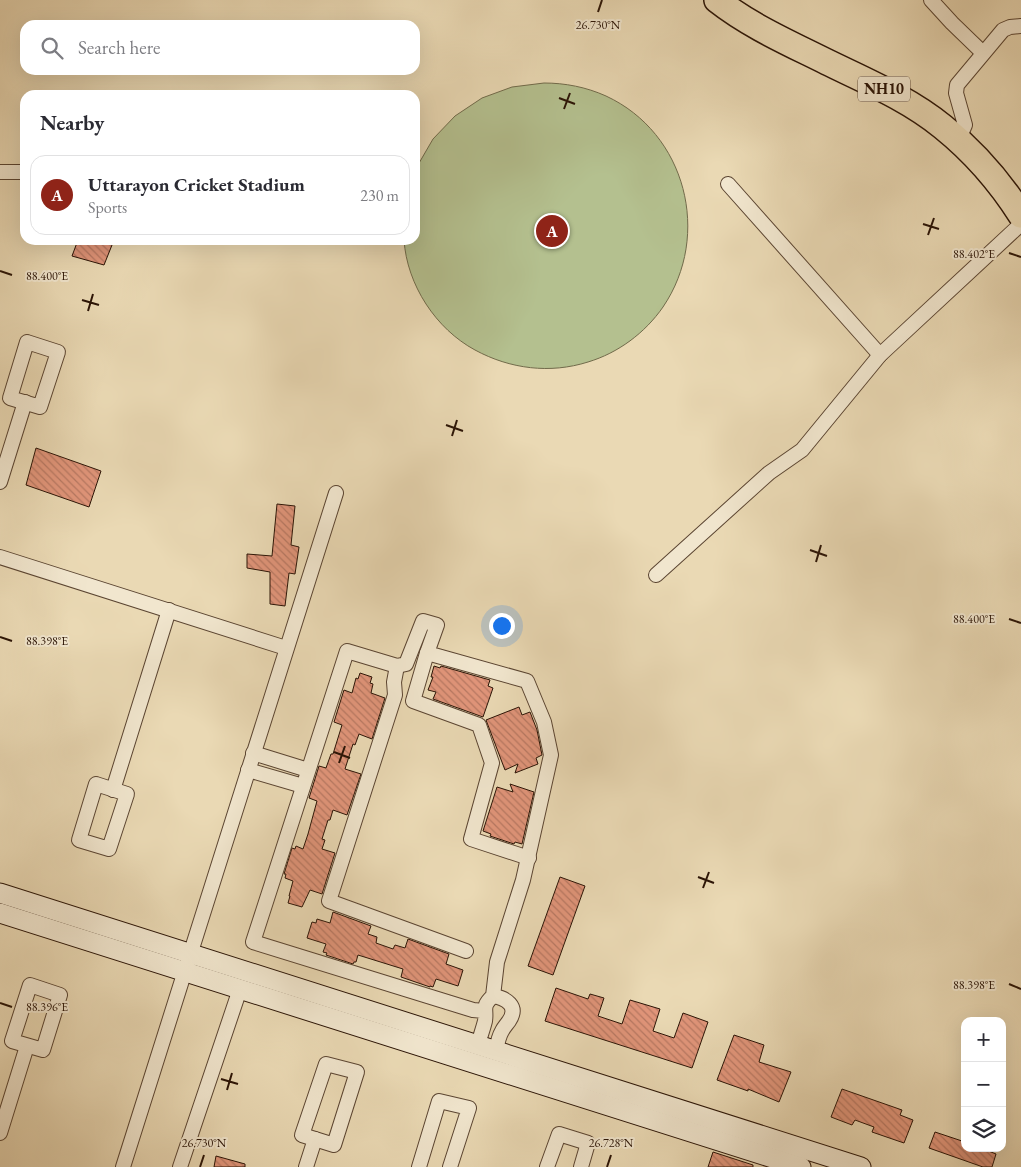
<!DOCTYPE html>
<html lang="en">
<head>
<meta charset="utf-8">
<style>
	body { margin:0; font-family:"EB Garamond",serif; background:#f2f2f3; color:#2b2b33 }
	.controls { position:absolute; right:15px; bottom:15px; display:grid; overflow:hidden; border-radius:10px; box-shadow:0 5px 20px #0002 }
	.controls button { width:45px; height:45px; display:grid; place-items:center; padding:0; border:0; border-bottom:1px solid #e1e1e2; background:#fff; color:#2b2b33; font:25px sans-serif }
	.you { position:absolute; left:501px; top:625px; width:18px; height:18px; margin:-12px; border:4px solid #fff; border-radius:50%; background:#1a73e8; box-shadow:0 0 0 8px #1a73e833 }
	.badge { display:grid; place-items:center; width:32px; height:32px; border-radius:50%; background:#8f2418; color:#fff; font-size:16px; font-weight:700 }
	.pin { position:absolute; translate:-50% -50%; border:2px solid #fff; box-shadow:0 1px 5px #0006 }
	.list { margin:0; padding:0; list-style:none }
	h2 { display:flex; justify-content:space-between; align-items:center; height:65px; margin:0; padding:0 20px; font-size:21px }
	h2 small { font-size:16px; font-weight:400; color:#7c7c81 }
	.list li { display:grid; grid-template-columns:32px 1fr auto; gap:15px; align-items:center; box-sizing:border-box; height:80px; margin:0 10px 10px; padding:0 10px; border:1px solid #e1e1e2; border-radius:15px }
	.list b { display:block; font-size:19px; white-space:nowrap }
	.list p { margin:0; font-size:16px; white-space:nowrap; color:#7c7c81 }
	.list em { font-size:16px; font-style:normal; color:#7c7c81 }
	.icon { flex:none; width:28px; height:28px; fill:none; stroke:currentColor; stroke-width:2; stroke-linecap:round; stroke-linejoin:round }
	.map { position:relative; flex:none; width:1021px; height:1167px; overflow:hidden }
	.search { position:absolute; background:#fff; box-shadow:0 5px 20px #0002; left:20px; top:20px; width:400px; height:55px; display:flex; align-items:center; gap:12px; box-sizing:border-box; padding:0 18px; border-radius:15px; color:#7c7c81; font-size:19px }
	.panel { position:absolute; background:#fff; box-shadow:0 5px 20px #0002; left:20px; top:90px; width:400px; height:155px; border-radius:15px }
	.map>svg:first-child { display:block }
</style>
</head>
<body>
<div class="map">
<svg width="1021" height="1167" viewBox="0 0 1021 1167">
	<defs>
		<pattern id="building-back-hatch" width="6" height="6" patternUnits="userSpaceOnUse" patternTransform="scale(1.25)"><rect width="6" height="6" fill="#e1957a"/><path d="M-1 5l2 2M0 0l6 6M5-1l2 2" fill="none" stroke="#b77862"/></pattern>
	</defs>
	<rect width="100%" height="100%" fill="#ead9b4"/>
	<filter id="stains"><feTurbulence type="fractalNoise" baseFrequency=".004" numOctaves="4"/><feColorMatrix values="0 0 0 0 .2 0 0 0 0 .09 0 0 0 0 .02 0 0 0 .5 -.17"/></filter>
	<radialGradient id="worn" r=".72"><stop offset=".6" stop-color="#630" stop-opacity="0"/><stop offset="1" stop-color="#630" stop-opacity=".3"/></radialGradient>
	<path fill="#b4c08f" stroke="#706a4a" d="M 544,83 C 565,83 586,87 606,96 C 686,133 712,235 663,307 C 645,333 618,353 588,362 C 550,374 510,369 475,350 C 436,329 407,285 404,240 L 415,240 L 415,170 L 433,139 L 455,116 L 482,98 L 512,87 Z"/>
	<g fill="url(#building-back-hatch)" stroke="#2b1406">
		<polygon points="78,240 114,240 104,265 72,256"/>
		<polygon points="36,448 101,471 89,507 26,485"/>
		<polygon points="277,504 295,506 291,545 299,547 295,574 289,573 285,606 270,604 270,572 247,568 247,554 272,556"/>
		<polygon points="434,666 440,668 441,666 490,680 488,686 493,688 483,717 433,699 436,692 428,690 433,677 431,677"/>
		<polygon points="360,673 372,677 370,683 373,684 371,693 385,698 372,739 359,734 355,745 353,744 345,769 361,774 347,815 333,810 330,820 328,820 322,839 325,840 322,849 335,853 322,894 310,890 302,907 288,903 290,896 289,896 293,881 285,878 286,874 284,874 292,848 295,849 296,846 303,849 308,834 317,801 309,798 319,766 326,768 331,754 333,754 342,725 334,722 343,693 344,690 352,693 356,678 358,679"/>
		<polygon points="519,707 522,715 530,712 537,730 542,755 536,758 538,764 515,773 518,764 505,770 486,720"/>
		<polygon points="510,784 534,792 522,844 515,842 514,844 490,836 491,834 483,831 497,787 513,792"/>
		<polygon points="560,877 585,886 553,975 528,966"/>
		<polygon points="333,912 371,926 368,934 377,937 376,943 393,949 395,945 405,948 408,939 449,954 446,964 463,970 458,986 436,979 433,987 430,986 430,987 401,977 403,969 358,955 356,962 354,962 353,964 326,955 327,953 323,952 326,944 307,938 312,922 316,923 317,919 330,923"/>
		<polygon points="556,988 588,999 590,994 604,998 598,1016 622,1024 630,1000 660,1009 653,1031 674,1038 683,1013 708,1022 692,1068 545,1021"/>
		<polygon points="734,1035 764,1045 759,1062 791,1072 779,1102 748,1089 748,1091 717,1080"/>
		<polygon points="842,1089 902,1110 900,1115 913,1120 904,1143 872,1132 874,1127 855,1120 852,1125 831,1117"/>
		<polygon points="935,1132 965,1142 965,1148 981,1148 996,1154 992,1167 983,1167 929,1148"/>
		<polygon points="713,1152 753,1165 753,1167 708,1167"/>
		<polygon points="216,1156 245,1164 245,1167 214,1167"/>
	</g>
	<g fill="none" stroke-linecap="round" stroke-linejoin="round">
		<g stroke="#5b4532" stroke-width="16">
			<g id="street">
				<polyline points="931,0 952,23 983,53"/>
				<polyline points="958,141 965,125 956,93 957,85 1003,30 1010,27 1021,26"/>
				<polyline points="0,172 25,172"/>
				<polyline points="728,184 880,355"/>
				<polygon points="27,342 58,352 40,407 10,398"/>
				<polyline points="0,482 25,402"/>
				<polyline points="0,557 286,648"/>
				<polyline points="656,575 769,473 802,450 880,355 1021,224"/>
				<polyline points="427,653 413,701 479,725 492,763 471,839 529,858"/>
				<polyline points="397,666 394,682 395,695 329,901 466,951"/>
				<polyline points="253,753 308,770"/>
				<polyline points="248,770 303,786"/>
				<polygon points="96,784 127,794 109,849 79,840"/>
				<polyline points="113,790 169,610"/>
				<polygon points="30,985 60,995 43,1050 12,1041"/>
				<path d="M 493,996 C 506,998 519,1006 509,1021 C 507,1024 504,1027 502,1031 C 499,1036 497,1045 496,1051"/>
				<path d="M 478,1045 C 480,1037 483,1029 485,1021 C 487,1009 481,1007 493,996 L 497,962 L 523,880 L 551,755 L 544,722 L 527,681 L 427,653 L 437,625 L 423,621 L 406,664 L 397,666 L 347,651 L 253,942 L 473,1010 L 484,1011"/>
				<polygon points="326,1064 357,1072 334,1145 302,1135"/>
				<polyline points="0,1133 27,1046"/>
				<polyline points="123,1167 336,493"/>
				<polyline points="180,1167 240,989"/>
				<polyline points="306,1167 315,1139"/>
				<polyline points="419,1167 439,1101 469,1108 450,1167"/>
				<polyline points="547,1167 559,1134 588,1143 581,1167"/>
			</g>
		</g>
		<g stroke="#2b1406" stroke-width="21">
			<g id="secondary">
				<polyline points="0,893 861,1167"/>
				<polyline points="0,913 801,1167"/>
			</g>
		</g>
		<g stroke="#2b1406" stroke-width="28">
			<path id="highway" d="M 717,0 C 750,26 789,43 827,62 C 866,81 909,99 943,127 C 974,152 1000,182 1021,215"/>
		</g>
		<use href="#street" stroke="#f1e6ce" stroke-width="14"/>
		<use href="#secondary" stroke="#f1e6ce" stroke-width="19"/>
		<use href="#highway" stroke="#ead9b4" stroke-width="25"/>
	</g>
	<path fill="none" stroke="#2b1406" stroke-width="2" d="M 598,12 L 602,0M 559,98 L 575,104M 564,109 L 570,93M 923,224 L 939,229M 928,235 L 934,218M 1009,253 L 1021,257M 0,271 L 12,275M 82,300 L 99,305M 88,311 L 93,294M 446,425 L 463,431M 452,436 L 457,420M 810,550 L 827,556M 816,562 L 821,545M 1009,619 L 1021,623M 0,637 L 12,641M 334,752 L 350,758M 339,763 L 345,746M 698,877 L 714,883M 703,888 L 709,872M 1009,984 L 1021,989M 0,1003 L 12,1007M 221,1079 L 238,1084M 227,1090 L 232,1073M 200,1167 L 204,1155M 607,1167 L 611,1155"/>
	<g text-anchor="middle" stroke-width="4" stroke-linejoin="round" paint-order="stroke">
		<rect fill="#f1e6ce" stroke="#665342" stroke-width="1" x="858" y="76.5" width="52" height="25" rx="4"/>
		<g font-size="15" font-weight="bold" fill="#2b1406">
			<text x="884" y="94">NH10</text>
		</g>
	</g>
	<g font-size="12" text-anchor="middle" fill="#2b1406" stroke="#f1e6ce" stroke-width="4" stroke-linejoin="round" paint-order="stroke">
		<text x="598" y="29">26.730°N</text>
		<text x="974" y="258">88.402°E</text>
		<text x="47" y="280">88.400°E</text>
		<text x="974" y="623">88.400°E</text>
		<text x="47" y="645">88.398°E</text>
		<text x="974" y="989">88.398°E</text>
		<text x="47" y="1011">88.396°E</text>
		<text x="204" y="1147">26.730°N</text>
		<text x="611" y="1147">26.728°N</text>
	</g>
	<rect width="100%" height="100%" filter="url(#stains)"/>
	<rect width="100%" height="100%" fill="url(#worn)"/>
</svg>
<div class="controls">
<button>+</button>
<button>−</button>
<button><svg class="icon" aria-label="layers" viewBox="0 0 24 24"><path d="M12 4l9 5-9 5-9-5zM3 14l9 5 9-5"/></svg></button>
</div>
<div class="you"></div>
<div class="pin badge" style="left:552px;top:231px">A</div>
<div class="search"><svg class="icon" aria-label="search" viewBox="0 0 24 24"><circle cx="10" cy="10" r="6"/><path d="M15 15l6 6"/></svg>Search here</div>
<section class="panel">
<h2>Nearby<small></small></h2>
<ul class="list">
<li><span class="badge">A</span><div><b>Uttarayon Cricket Stadium</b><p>Sports</p></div><em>230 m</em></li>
</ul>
</section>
</div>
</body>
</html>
